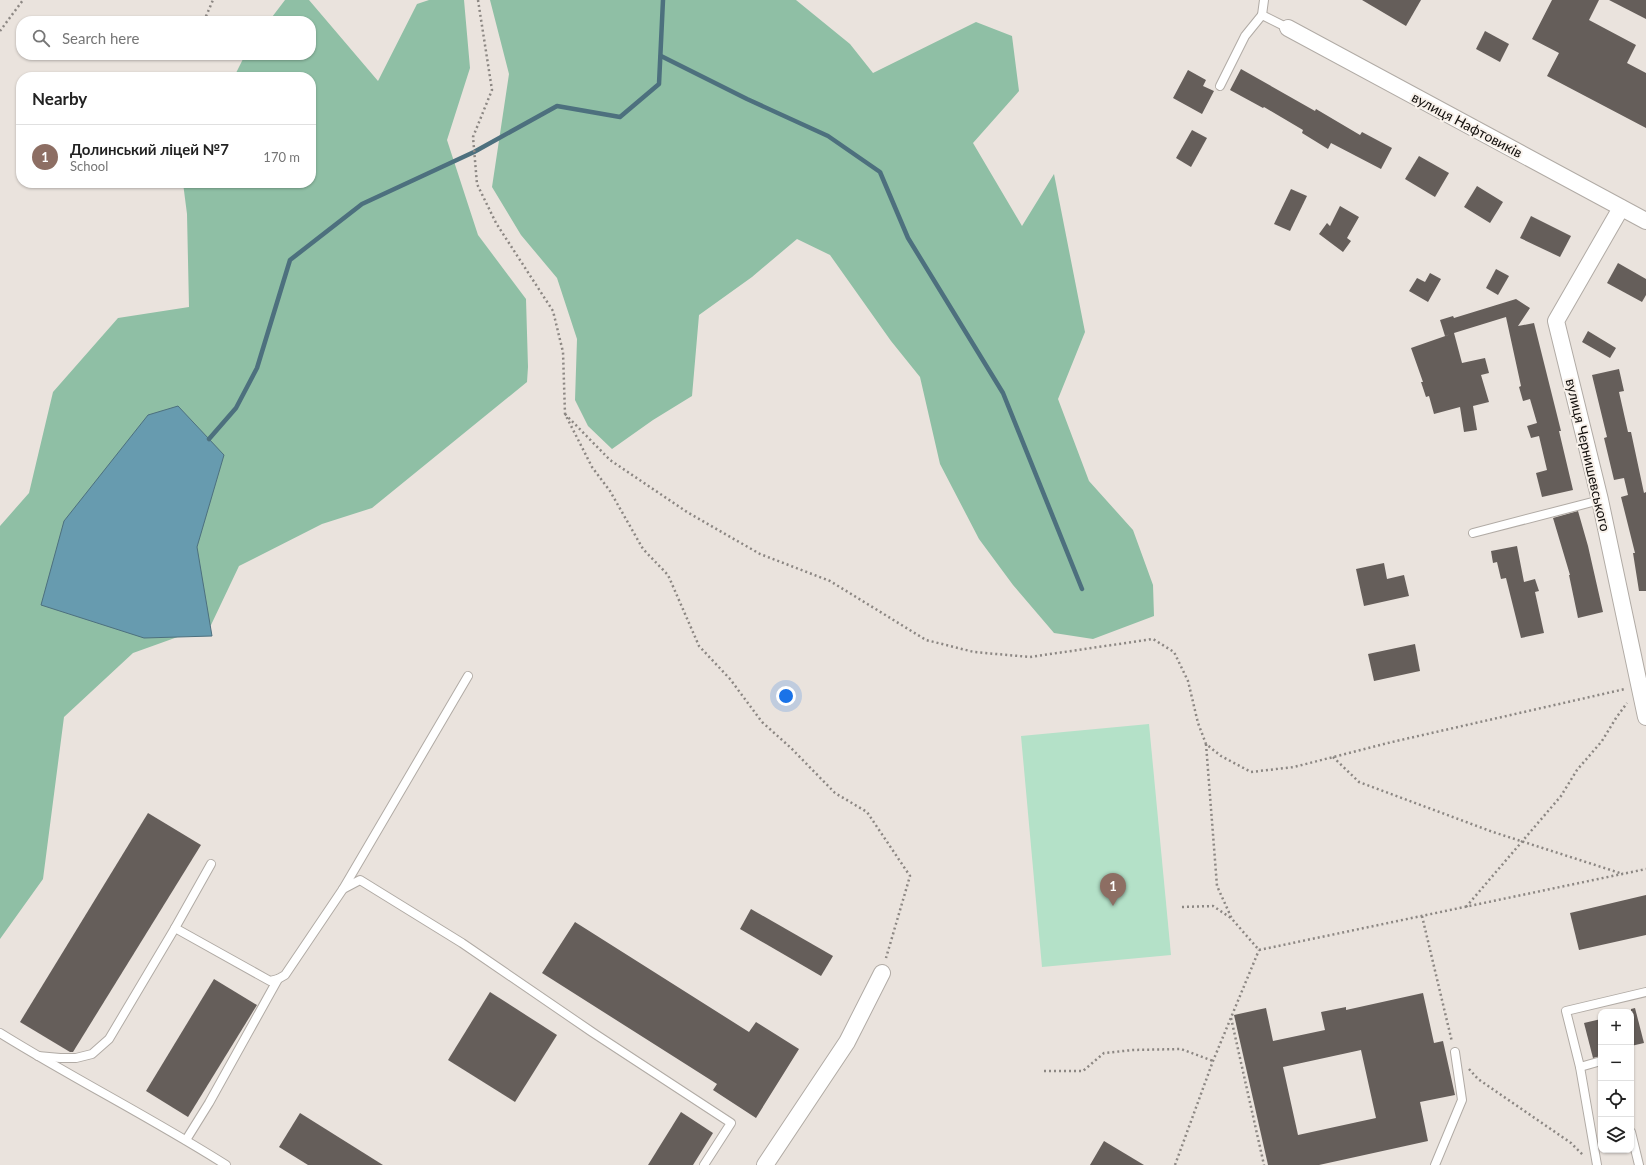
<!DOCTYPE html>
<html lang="en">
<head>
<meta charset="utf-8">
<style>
	body { margin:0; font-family:Lato,sans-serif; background:#f2f2f2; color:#222 }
	.controls { position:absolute; right:12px; bottom:12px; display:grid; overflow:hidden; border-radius:8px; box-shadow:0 1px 3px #0004 }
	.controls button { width:36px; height:36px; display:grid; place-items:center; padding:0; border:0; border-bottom:1px solid #e0e0e0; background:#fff; color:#222; font:20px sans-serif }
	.you { position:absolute; left:786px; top:696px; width:14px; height:14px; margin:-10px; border:3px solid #fff; border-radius:50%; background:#1a73e8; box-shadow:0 0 0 6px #1a73e833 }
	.badge { display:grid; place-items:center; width:26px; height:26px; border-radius:50%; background:#c6382e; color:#fff; font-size:13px; font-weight:700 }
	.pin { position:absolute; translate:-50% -33px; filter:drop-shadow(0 1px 2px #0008) }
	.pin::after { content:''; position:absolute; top:21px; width:14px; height:12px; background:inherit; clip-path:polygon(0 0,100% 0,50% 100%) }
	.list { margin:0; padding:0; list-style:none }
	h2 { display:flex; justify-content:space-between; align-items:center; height:52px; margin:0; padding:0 16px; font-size:17px }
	h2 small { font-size:13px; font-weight:400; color:#767676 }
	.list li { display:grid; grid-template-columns:26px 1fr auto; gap:12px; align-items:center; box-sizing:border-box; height:64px; padding:0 16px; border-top:1px solid #e0e0e0 }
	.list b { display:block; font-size:15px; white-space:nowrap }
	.list p { margin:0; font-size:13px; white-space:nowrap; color:#767676 }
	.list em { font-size:13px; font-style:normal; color:#767676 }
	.icon { flex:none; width:22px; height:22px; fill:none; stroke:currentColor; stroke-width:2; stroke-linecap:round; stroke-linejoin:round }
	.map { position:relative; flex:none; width:1646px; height:1165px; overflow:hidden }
	.search { position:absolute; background:#fff; box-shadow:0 1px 3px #0004; left:16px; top:16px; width:300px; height:44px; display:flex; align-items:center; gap:10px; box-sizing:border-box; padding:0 14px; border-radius:16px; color:#767676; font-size:15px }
	.panel { position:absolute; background:#fff; box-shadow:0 1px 3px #0004; left:16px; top:72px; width:300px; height:116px; border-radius:16px }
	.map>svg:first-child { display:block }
</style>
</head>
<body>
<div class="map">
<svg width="1646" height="1165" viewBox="0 0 1646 1165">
	<rect width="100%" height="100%" fill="#eae3dd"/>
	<polygon fill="#b4e1c8" points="1149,724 1171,955 1042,967 1021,736"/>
	<g fill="#8fbfa5">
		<polygon points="285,0 309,0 378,81 417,4 429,0 464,0 470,68 447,140 478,235 526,299 528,367 527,382 372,508 322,524 239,566 211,625 133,653 64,717 43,879 0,939 0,526 29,493 53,392 118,318 189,307 187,214 183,183 311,183 311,77 234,77 245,55 311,55 311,21 269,21"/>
		<polygon points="490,0 796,0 850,44 873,73 976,22 1012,36 1019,91 973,143 1022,226 1054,174 1085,332 1058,399 1089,481 1133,530 1153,585 1154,616 1093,639 1054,633 1013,585 979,539 940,464 920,377 891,341 830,255 797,239 752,277 699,315 692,396 653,420 612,449 588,426 575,400 577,339 557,278 521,235 492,187 509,74"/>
	</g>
	<polygon fill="#679baf" stroke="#4d707e" points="178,406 224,455 197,547 212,636 144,638 41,605 64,521 148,415"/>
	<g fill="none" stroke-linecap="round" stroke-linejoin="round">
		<g stroke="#4d707e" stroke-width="4.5">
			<polyline points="661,56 747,99 828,136 880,172 908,238 1003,393 1082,589"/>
			<polyline points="209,439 236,408 257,368 290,260 362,204 474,152 557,106 620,117 659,84 663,0"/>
		</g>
	</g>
	<g fill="#655e5a" fill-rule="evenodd">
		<polygon points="1362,0 1421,0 1406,26"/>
		<polygon points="1552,0 1599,0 1589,20 1636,45 1627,63 1646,73 1646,128 1547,76 1559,53 1532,39"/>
		<polygon points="1609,0 1646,0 1646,19"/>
		<polygon points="1485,31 1509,44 1500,62 1476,49"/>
		<polygon points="1241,69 1315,111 1316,109 1360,135 1362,132 1392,148 1381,169 1331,143 1328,149 1302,133 1303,130 1264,107 1263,108 1230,90"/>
		<polygon points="1188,70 1206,80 1203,86 1214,91 1202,114 1173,98"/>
		<polygon points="1192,130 1207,138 1191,167 1176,158"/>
		<polygon points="1419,156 1449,173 1435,197 1405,179"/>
		<polygon points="1477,186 1503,202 1490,223 1464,207"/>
		<polygon points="1291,189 1307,196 1290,231 1274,224"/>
		<polygon points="1340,206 1359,217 1347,238 1351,241 1343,252 1319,234 1327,223 1330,226"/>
		<polygon points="1531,216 1571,236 1560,257 1520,238"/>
		<polygon points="1618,263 1646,279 1646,295 1642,302 1607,283"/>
		<polygon points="1496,269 1509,276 1498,295 1486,288"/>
		<polygon points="1430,273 1441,279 1428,302 1409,291 1417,278 1425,282"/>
		<polygon points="1516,299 1530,308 1518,326 1534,323 1561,431 1559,431 1573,490 1542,497 1536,473 1547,470 1539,436 1531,438 1527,426 1537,423 1530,399 1523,401 1519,387 1521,386 1506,317 1454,333 1462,363 1485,358 1489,373 1481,375 1489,402 1473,406 1477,430 1464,432 1460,407 1434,414 1429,396 1426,397 1421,382 1423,382 1411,348 1451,334 1445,336 1440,320 1453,316 1454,318"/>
		<polygon points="1588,331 1616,348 1610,358 1582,342"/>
		<polygon points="1619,369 1624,391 1619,392 1628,432 1631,432 1644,493 1646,492 1646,591 1639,591 1633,553 1635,553 1621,497 1628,495 1624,478 1614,480 1604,438 1607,437 1592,375"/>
		<polygon points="1578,511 1588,546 1603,612 1578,618 1569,575 1570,575 1553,518"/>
		<polygon points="1517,546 1524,582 1535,579 1539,591 1535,592 1544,633 1521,638 1506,578 1501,579 1497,562 1493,563 1491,551"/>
		<polygon points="1384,563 1387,579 1404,575 1409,596 1364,606 1356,569"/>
		<polygon points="1415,644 1420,671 1374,681 1368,654"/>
		<polygon points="148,813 201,845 73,1052 70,1052 20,1022"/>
		<polygon points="1646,895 1646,935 1579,950 1570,913"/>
		<polygon points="751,909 833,956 821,976 740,929"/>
		<polygon points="575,922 749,1032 756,1022 799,1049 756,1118 713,1090 717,1084 542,973"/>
		<polygon points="214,979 257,1005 188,1117 146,1091"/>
		<polygon points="490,992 557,1035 515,1102 448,1060"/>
		<path d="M 1423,993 L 1434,1043 L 1443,1041 L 1455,1095 L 1420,1102 L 1428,1141 L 1319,1165 L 1268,1165 L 1234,1015 L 1266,1008 L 1273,1041 L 1325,1030 L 1321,1012 L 1346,1007 L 1346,1010 ZM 1361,1050 L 1376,1118 L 1298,1135 L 1283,1067 Z"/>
		<polygon points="1635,1008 1644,1043 1631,1046 1631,1009"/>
		<polygon points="1601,1019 1601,1056 1593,1058 1584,1023"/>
		<polygon points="681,1112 713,1133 693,1165 648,1165"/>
		<polygon points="300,1113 383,1165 308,1165 279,1147"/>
		<polygon points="1104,1141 1144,1165 1090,1165"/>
	</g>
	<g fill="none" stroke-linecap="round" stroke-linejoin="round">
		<g stroke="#b1aba5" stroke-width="10">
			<g id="lane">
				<polyline points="1264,0 1262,15 1288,28"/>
				<polyline points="1220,86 1245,36 1262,15"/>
				<polyline points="1473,533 1600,500"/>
				<polyline points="343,889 468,676"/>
				<polyline points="175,928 211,864"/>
				<path d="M 0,1033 C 74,1079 152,1118 226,1165"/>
				<polyline points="38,1056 60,1058 76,1058 92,1054 109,1039 175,928 270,981 278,979 285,975 343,889 360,880 462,943 592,1032 731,1123 704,1165"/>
				<polyline points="1601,1061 1580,1067 1566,1011 1646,992"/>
				<polyline points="1580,1067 1597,1165"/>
				<polyline points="1631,1132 1639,1165"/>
				<polyline points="186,1140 209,1103 278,979"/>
				<polyline points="1435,1165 1462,1100 1455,1052"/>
			</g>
		</g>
		<g stroke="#b1aba5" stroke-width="18">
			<g id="street">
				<polyline points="1288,28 1646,221"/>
				<polyline points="1621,208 1556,321 1600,500 1646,717"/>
				<polyline points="765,1165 847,1042 882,973"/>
			</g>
		</g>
		<g stroke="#8c8783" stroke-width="2.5" stroke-dasharray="2 3" stroke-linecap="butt">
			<polyline points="478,0 492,90 473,137 477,184 496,223 553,311 563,352 565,414 592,467 610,491 643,549 668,575 699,646 730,679 762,722 791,748 835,793 867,812 910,876 886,958"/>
			<polyline points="204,21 213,0"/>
			<polyline points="0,31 23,0"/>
			<polyline points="565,414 610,460 687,512 760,554 830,581 926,640 974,652 1030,657 1153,639 1174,652 1188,681 1198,723 1206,744 1221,756 1251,772 1294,767 1392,742 1625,689"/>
			<polyline points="1206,744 1217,886 1232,919 1259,950"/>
			<polyline points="1333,757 1359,782 1493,832 1623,874"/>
			<polyline points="1182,907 1213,906 1231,918"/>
			<polyline points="1466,907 1561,796 1577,770 1602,741 1616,718 1627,703"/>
			<polyline points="1422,916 1452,1042"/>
			<polyline points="1259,950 1646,869"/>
			<polyline points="1231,1018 1264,1165"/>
			<polyline points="1469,1069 1478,1079 1571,1143 1583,1155"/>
			<polyline points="1044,1071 1083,1071 1104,1053 1133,1050 1181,1049 1213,1061"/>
			<polyline points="1175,1165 1213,1061 1259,950"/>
		</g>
		<use href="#lane" stroke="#fff" stroke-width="8"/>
		<use href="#street" stroke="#fff" stroke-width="16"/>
	</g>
	<g text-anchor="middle" stroke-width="4" stroke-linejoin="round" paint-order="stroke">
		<g font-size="14" fill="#100d0b" stroke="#f8f1ea">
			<text transform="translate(1467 125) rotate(28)" y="5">вулиця Нафтовиків</text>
			<text transform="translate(1588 455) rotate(77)" y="5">вулиця Чернишевського</text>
		</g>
	</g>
</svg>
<div class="controls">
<button>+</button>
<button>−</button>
<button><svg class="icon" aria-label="locate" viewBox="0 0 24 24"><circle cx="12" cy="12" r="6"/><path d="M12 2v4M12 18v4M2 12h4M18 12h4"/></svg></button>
<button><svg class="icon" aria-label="layers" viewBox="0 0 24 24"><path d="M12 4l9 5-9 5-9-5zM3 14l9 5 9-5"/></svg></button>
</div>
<div class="you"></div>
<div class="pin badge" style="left:1113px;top:906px;background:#8d6e63">1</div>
<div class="search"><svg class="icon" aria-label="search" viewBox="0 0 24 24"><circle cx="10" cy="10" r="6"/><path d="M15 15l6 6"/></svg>Search here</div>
<section class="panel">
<h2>Nearby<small></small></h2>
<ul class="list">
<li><span class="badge" style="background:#8d6e63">1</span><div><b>Долинський ліцей №7</b><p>School</p></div><em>170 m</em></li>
</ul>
</section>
</div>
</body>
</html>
